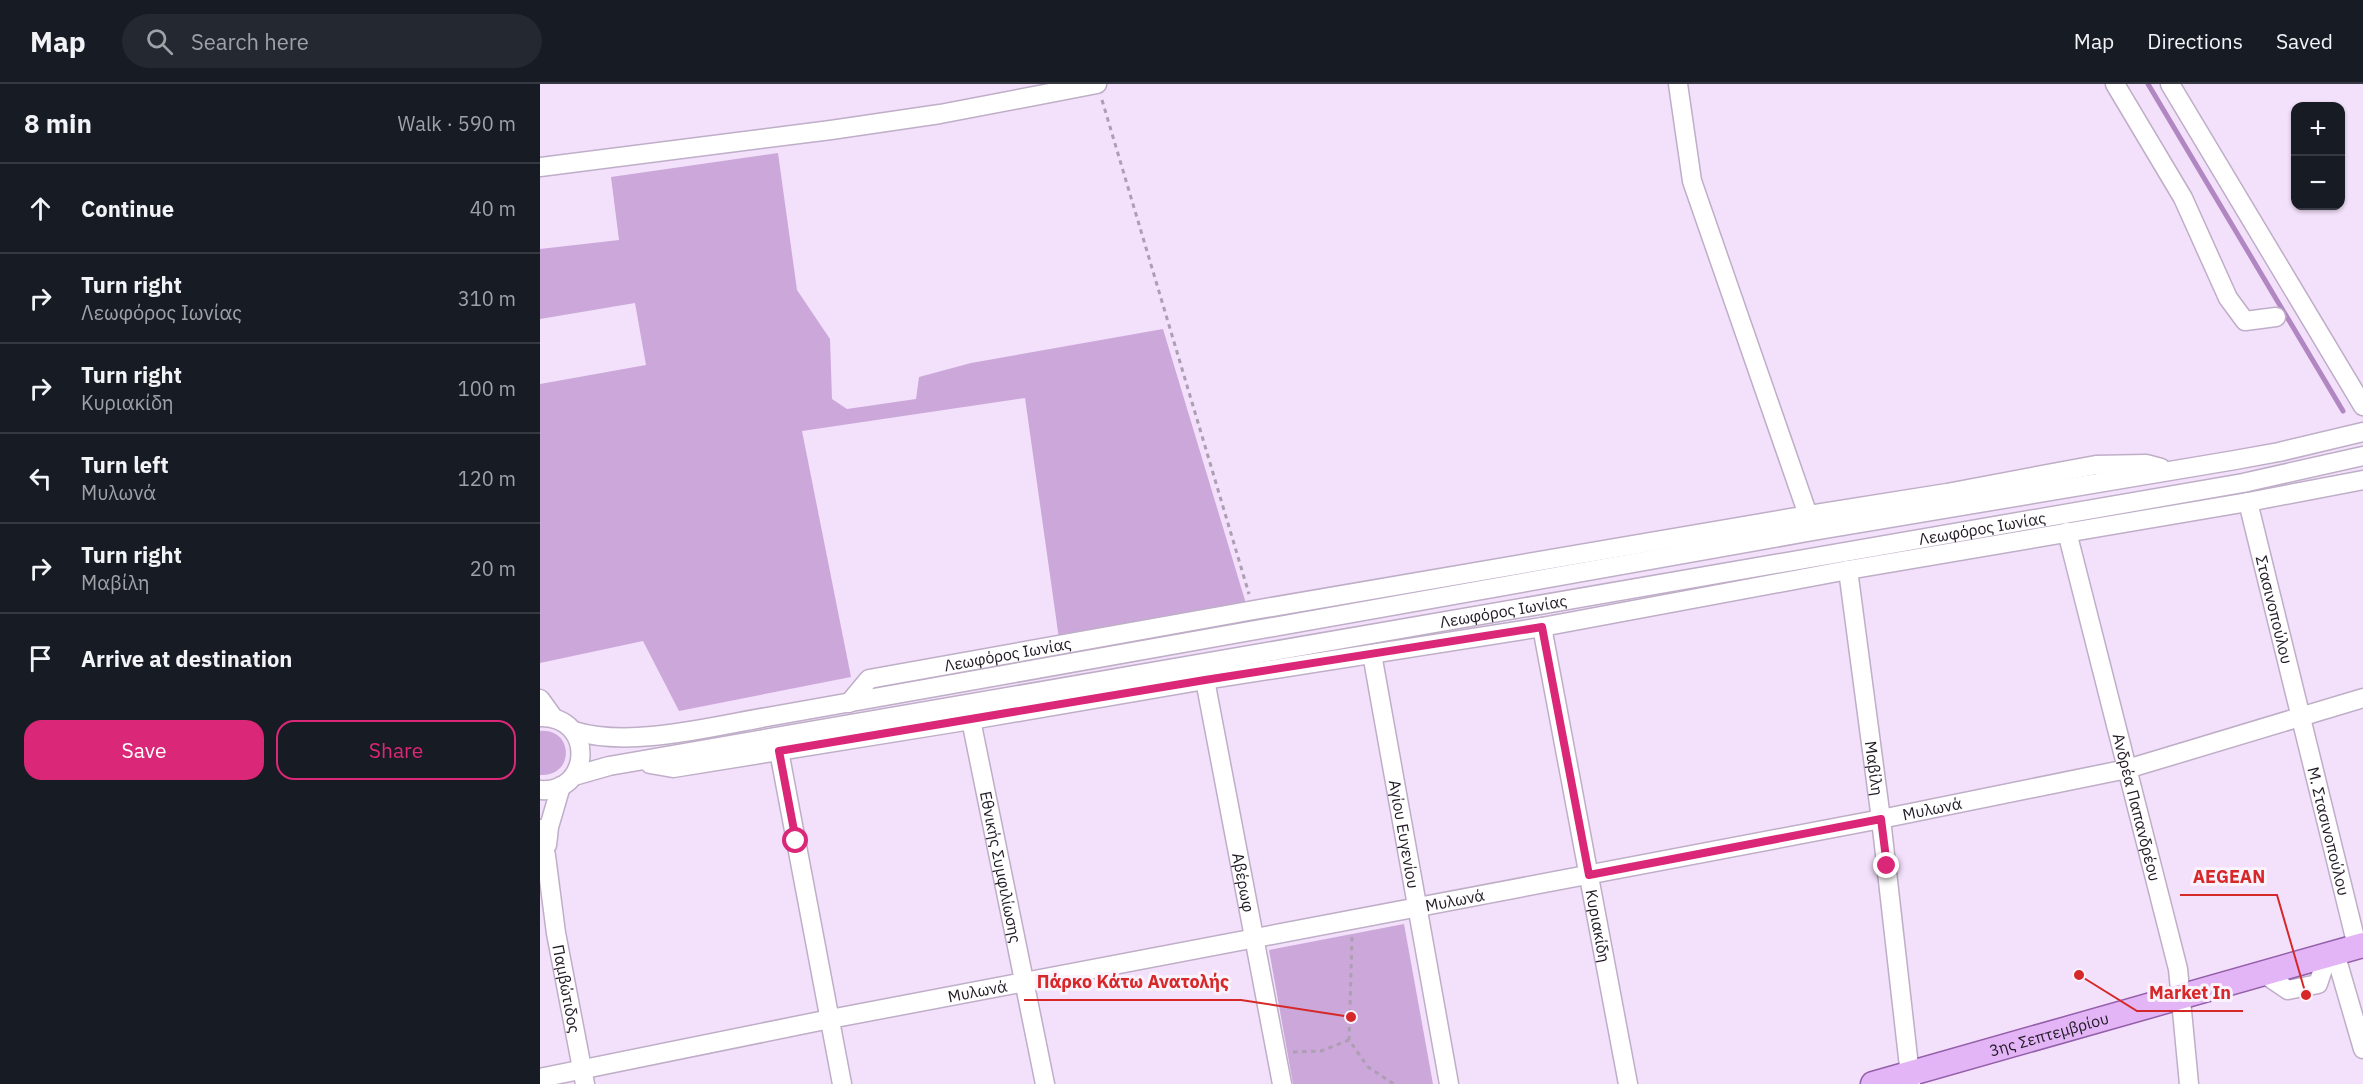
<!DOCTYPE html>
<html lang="en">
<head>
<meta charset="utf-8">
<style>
	body { margin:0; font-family:"IBM Plex Sans",sans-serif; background:#242831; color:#f1f3f6 }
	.controls { position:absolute; right:18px; top:18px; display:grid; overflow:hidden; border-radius:12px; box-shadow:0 2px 4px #0004 }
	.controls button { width:54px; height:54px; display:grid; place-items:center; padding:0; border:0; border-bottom:2px solid #363941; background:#171b24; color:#f1f3f6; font:30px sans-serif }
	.stop { position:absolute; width:18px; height:18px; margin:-14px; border:4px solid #db2777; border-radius:50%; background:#fff }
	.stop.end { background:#db2777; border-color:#fff; box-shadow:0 2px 6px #0008 }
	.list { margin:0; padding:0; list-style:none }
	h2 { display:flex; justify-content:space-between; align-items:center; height:78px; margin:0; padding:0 24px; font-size:26px }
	h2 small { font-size:20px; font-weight:400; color:#9ea1a6 }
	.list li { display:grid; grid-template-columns:39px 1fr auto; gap:18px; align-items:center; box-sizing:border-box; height:90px; padding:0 24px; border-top:2px solid #363941 }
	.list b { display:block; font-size:22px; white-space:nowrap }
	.list p { margin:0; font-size:20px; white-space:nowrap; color:#9ea1a6 }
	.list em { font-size:20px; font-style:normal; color:#9ea1a6 }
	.actions { display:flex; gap:12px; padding:18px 24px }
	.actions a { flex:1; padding:14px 0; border:2px solid #db2777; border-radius:18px; text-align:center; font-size:21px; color:#db2777 }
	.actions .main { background:#db2777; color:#fff }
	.icon { flex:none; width:33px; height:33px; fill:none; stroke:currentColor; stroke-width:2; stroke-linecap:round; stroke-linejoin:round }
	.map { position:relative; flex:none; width:1823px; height:1000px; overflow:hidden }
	header { display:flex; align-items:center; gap:36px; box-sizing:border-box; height:84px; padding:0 30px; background:#171b24; border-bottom:2px solid #363941 }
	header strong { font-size:28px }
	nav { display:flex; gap:33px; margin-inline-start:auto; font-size:21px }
	.search { width:420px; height:54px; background:#242831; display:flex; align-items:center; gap:15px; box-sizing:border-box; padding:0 21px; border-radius:33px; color:#9ea1a6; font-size:22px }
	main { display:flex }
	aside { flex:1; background:#171b24 }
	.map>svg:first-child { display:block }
</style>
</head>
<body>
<header>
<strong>Map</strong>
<div class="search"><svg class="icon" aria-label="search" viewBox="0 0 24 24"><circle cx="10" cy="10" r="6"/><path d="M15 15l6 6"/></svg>Search here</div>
<nav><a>Map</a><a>Directions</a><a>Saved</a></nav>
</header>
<main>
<aside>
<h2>8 min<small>Walk · 590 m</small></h2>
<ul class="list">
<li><svg class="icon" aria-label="ahead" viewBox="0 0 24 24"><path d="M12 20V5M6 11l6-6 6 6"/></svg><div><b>Continue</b></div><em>40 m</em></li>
<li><svg class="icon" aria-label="right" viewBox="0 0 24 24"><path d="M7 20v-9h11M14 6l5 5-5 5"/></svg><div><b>Turn right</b><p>Λεωφόρος Ιωνίας</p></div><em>310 m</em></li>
<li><svg class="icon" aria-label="right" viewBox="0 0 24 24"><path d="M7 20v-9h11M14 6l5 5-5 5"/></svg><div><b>Turn right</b><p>Κυριακίδη</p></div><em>100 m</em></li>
<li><svg class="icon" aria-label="left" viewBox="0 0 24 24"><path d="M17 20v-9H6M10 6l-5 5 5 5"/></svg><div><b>Turn left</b><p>Μυλωνά</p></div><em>120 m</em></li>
<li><svg class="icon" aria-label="right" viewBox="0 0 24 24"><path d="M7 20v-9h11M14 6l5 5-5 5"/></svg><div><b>Turn right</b><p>Μαβίλη</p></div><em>20 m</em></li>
<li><svg class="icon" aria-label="arrive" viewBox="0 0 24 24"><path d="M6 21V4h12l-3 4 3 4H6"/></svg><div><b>Arrive at destination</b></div></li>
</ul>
<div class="actions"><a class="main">Save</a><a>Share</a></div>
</aside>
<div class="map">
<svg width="1823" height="1000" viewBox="0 0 1823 1000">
	<rect width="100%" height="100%" fill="#f3e0fb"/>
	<g fill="#cba8d9">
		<polygon points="238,69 257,206 290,255 292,315 307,325 376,315 379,293 431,279 623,245 707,523 519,555 485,314 262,347 311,593 139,627 103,557 0,579 0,300 106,281 95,219 0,235 0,165 79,156 71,93"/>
		<path d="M 0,647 C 34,644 35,693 0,691 Z"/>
		<polygon points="864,840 893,1000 753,1000 729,866"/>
	</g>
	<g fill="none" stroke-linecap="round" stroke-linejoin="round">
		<polyline stroke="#b187c2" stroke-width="5" points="1608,0 1803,327"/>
		<g stroke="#bfaec7" stroke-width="21">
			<g id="minor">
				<polyline points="1138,0 1152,97 1268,431"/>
				<polyline points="1575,0 1643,114 1688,214 1705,237 1736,233"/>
				<polyline points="1630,0 1823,322"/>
				<polyline points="0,83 291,46 400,30 557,0"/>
				<path id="s1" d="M 1708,418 L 1817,862"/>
				<path id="s2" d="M 1527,448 L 1638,885 L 1649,1000"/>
				<path id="s3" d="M 1308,486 L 1341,735 L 1371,1000"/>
				<path id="s4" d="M 1002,543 L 1088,1000"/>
				<path id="s5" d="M 832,570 L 909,1000"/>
				<path id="s6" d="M 665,596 L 742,1000"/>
				<polyline points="0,615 13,633"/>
				<path id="s7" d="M 309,619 L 329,595 L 714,526 L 1268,431 L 1407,409 L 1556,381 L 1606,380 L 1621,384"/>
				<path d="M 0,633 C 56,632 52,710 0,706"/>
				<path id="s8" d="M 431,636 L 505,1000"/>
				<path d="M 34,647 C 90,664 169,643 227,633 L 1273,447 L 1695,376 L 1739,368 L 1823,348"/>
				<polyline points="239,667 302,1000"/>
				<polyline points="110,680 133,684 431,636 665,596 1002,543 1308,486 1708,418 1823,396"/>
				<path id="s9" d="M 34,692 L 69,682 L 1703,399 L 1823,372"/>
				<path id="s10" d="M 0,745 L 6,772 L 16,849 L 45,1000"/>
				<polyline points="7,761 9,743 21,702"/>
				<polyline points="1795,869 1823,965"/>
				<polyline points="1723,889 1748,906 1778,900 1788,870"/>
				<path id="s11" d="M 0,994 L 290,935 L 1341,735 L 1587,685 L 1823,614"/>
			</g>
		</g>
		<g stroke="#935fa9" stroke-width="27">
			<g id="major">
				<path id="s12" d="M 1333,1000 L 1823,861"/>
			</g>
		</g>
		<g stroke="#ad9eb3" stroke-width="3" stroke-dasharray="4.5 4.5" stroke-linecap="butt">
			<polyline points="562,16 709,510"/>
			<polyline points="812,853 809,956 828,983 854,1000"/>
			<polyline points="753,968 781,967 809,956"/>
		</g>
		<use href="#minor" stroke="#fff" stroke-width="18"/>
		<use href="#major" stroke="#e3b5f6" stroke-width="24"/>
	</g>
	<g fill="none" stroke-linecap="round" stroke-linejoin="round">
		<polyline stroke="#db2777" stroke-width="8" points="256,757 239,667 665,596 1002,543 1049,791 1341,735 1347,782"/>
	</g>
	<g text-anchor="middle" stroke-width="6" stroke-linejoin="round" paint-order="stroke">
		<g font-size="16" fill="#211a24" stroke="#faf2fd">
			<text dy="6" stroke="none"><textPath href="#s9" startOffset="1430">Λεωφόρος Ιωνίας</textPath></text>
			<text dy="6" stroke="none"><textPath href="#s1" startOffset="111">Στασινοπούλου</textPath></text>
			<text dy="6" stroke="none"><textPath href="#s9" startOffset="944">Λεωφόρος Ιωνίας</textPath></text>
			<text dy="6" stroke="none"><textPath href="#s7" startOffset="172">Λεωφόρος Ιωνίας</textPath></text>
			<text dy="6" stroke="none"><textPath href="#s3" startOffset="200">Μαβίλη</textPath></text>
			<text dy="6" stroke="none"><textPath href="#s2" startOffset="284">Ανδρέα Παπανδρέου</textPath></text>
			<text dy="6" stroke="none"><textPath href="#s11" startOffset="1418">Μυλωνά</textPath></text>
			<text dy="6" stroke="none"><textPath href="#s1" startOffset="339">Μ. Στασινοπούλου</textPath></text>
			<text dy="6" stroke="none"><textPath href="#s5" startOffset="183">Αγίου Ευγενίου</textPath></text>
			<text dy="6" stroke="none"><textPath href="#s8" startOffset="150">Εθνικής Συμφιλίωσης</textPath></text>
			<text dy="6" stroke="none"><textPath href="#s6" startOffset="206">Αβέρωφ</textPath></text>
			<text dy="6" stroke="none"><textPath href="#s11" startOffset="932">Μυλωνά</textPath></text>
			<text dy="6" stroke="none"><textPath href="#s4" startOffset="304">Κυριακίδη</textPath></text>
			<text dy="6" stroke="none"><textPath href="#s10" startOffset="162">Παμβώτιδος</textPath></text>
			<text dy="6" stroke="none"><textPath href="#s11" startOffset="446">Μυλωνά</textPath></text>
			<text dy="6" stroke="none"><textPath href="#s12" startOffset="183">3ης Σεπτεμβρίου</textPath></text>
		</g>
	</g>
	<path fill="none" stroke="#d62828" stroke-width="2" d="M1766 911L1737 811H1640M811 933L701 916H484M1539 891L1597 927H1703"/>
	<g fill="#d62828" stroke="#faf2fd" stroke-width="2">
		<circle cx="1766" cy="911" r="6"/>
		<circle cx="811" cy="933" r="6"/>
		<circle cx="1539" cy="891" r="6"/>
	</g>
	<g font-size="18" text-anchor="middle" font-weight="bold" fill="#d62828" stroke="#faf2fd" stroke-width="6" stroke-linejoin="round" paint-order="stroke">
		<text x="1689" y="799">AEGEAN</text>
		<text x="593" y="904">Πάρκο Κάτω Ανατολής</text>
		<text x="1650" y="915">Market In</text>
	</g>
</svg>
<div class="controls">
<button>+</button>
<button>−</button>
</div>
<div class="stop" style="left:256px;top:757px"></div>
<div class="stop end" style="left:1347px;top:782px"></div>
</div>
</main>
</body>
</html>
